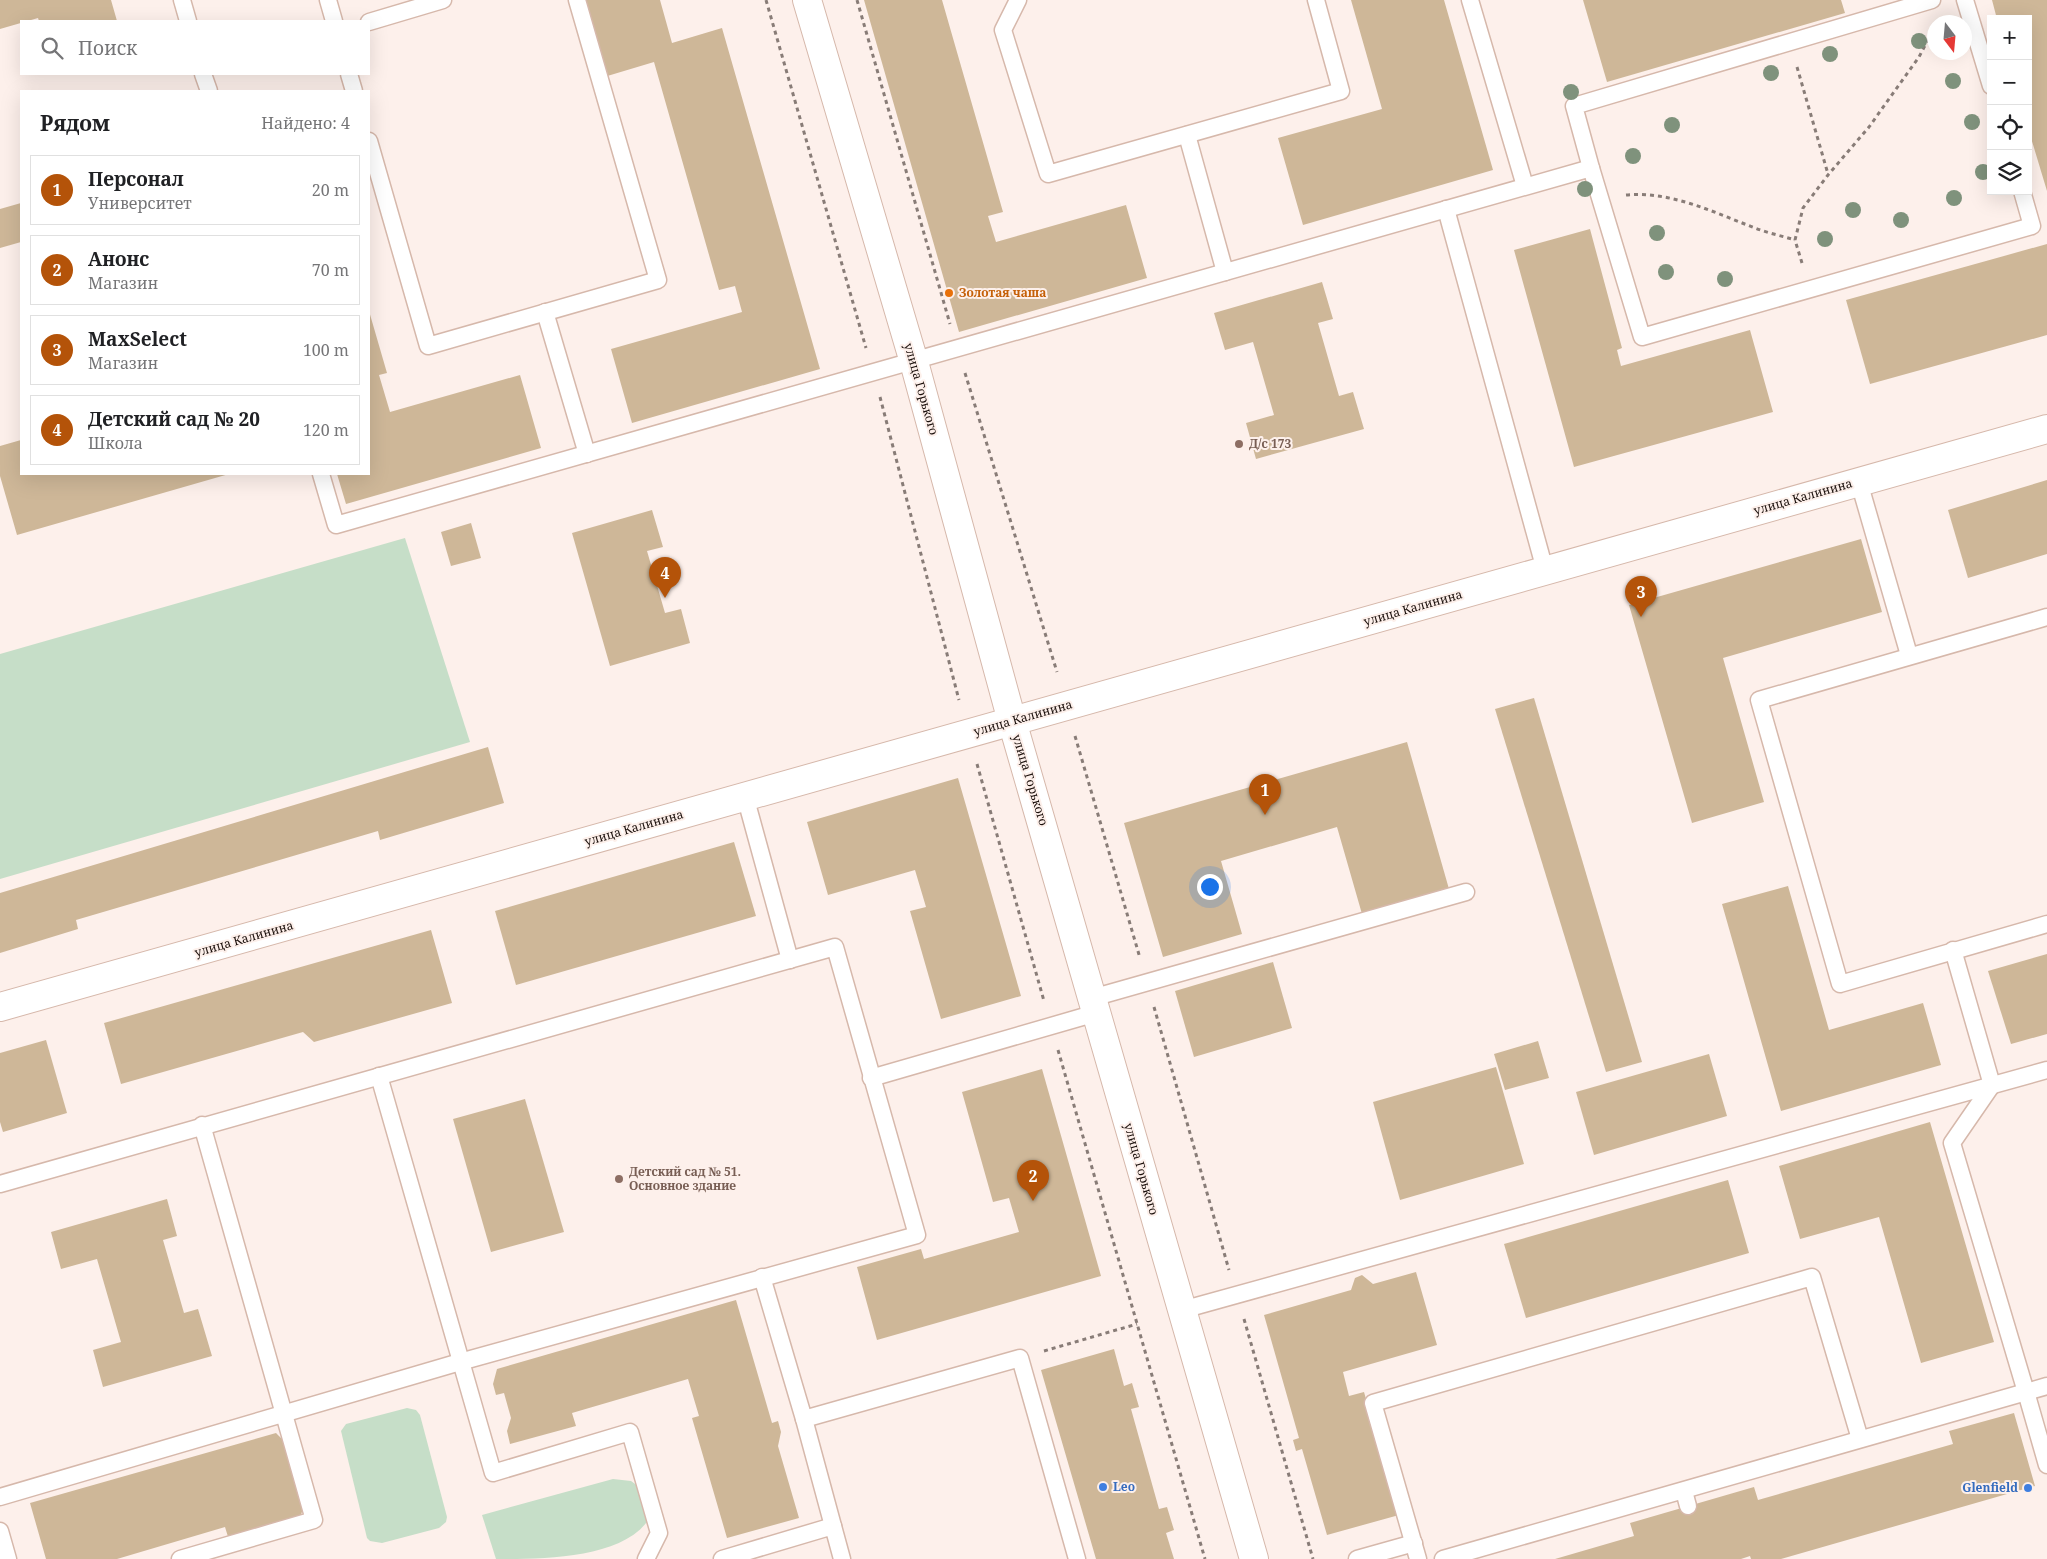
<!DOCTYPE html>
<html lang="ru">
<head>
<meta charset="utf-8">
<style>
	body { margin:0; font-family:"Noto Serif",serif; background:#f2f2f2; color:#202124 }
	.controls { position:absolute; right:15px; top:15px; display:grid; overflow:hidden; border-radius:0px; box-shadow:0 5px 20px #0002 }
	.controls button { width:45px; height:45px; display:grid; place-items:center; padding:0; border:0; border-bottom:1px solid #e0e0e0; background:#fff; color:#202124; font:25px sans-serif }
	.compass { position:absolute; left:1927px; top:15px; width:45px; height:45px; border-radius:50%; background:#fff; box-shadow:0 5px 20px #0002; rotate:164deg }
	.you { position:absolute; left:1209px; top:886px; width:18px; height:18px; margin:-12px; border:4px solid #fff; border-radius:50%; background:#1a73e8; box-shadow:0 0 0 8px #1a73e833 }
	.badge { display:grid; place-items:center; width:32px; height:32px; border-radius:50%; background:#b45309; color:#fff; font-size:16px; font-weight:700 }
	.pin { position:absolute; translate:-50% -41px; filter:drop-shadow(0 1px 2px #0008) }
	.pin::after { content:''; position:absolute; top:26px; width:18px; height:15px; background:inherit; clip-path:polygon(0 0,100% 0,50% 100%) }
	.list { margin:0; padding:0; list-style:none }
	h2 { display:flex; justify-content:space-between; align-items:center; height:65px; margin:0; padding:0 20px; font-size:21px }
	h2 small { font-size:16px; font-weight:400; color:#757577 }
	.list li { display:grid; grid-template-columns:32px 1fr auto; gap:15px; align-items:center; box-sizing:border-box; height:70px; margin:0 10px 10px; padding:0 10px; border:1px solid #e0e0e0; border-radius:0px }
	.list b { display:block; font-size:19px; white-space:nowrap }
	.list p { margin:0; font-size:16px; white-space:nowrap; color:#757577 }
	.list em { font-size:16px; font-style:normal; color:#757577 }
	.icon { flex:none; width:28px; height:28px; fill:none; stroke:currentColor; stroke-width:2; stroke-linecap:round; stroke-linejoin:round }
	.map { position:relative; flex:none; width:2047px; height:1559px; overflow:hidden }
	.search { position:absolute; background:#fff; box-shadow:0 5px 20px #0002; left:20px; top:20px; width:350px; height:55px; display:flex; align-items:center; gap:12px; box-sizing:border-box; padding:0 18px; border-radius:0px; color:#757577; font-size:19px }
	.panel { position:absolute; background:#fff; box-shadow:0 5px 20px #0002; left:20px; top:90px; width:350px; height:385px; border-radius:0px }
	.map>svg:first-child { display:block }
</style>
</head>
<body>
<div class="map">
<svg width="2047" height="1559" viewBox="0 0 2047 1559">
	<rect width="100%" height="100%" fill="#fdf0eb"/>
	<g fill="#c6dec8">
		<polygon points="405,538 470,742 0,879 0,654"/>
		<polygon points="407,1408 416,1410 420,1415 447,1517 446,1522 439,1528 382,1543 370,1541 367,1538 341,1431 346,1424"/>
		<path d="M 613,1479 L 631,1481 L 642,1489 L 649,1519 C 623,1559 542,1559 496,1559 L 482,1515 Z"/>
	</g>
	<g fill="#ceb798">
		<polygon points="0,0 111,0 117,21 39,21 38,18 0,29"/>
		<polygon points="583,0 660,0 672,43 722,28 820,369 632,423 611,349 742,312 735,286 719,290 654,62 604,77"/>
		<polygon points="864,0 942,0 1003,212 988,216 996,242 1126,205 1147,278 959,332"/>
		<polygon points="1351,0 1444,0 1493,170 1303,225 1278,138 1382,109"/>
		<polygon points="1583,0 1841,0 1845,13 1607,82"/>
		<polygon points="1992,0 2047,0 2047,191 2028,128 2028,19 1997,19"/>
		<polygon points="21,203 21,242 0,248 0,209"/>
		<polygon points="1590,229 1622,348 1617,350 1621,366 1750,330 1773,412 1574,467 1514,250"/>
		<polygon points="2047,244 2047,335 1870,384 1846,300"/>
		<polygon points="1322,282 1333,319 1318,323 1339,396 1353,392 1364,429 1256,459 1246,423 1274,415 1253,342 1225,350 1214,313"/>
		<polygon points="369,311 387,373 379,375 390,412 520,375 541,448 346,504 337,474 369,474"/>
		<polygon points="21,440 21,474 229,474 17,535 0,476 0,446"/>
		<polygon points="2047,480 2047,554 1968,578 1948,510"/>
		<polygon points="652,510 663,547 647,551 665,613 681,609 690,643 610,666 572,533"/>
		<polygon points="471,523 481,558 451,566 441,532"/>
		<polygon points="1861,539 1882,612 1723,658 1764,802 1692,823 1629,605"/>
		<polygon points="1534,698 1642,1062 1606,1072 1495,709"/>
		<polygon points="1407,742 1449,889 1362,914 1337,827 1221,861 1242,934 1163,957 1124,823"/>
		<polygon points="488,747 504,803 380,840 378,831 76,920 78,929 0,953 0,893"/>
		<polygon points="958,778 1021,996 941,1019 910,911 926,907 915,870 828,895 807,822"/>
		<polygon points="734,842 756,916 516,985 495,911"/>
		<polygon points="1788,886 1829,1030 1923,1003 1941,1065 1781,1111 1722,904"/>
		<polygon points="431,930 452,1003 314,1042 303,1032 121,1084 104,1023"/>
		<polygon points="2047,954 2047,1034 2011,1044 1988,971"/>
		<polygon points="1273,962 1292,1028 1194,1057 1175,991"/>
		<polygon points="46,1040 67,1113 3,1132 0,1122 0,1053"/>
		<polygon points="1538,1041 1549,1078 1505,1090 1494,1054"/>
		<polygon points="1709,1054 1727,1116 1594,1155 1576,1092"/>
		<polygon points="1496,1067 1524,1164 1400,1200 1373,1102"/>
		<polygon points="1042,1069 1101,1276 877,1340 857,1267 921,1249 924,1259 1019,1232 1009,1198 993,1202 962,1092"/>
		<polygon points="525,1099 564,1232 491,1252 453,1119"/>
		<polygon points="1930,1122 1994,1342 1921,1363 1879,1217 1800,1239 1779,1166"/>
		<polygon points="1728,1180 1749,1253 1526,1318 1504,1244"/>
		<polygon points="167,1199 177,1236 163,1240 184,1313 198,1309 212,1356 103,1387 93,1350 121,1342 97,1259 61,1269 51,1232"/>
		<polygon points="1416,1272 1437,1345 1343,1372 1349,1396 1364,1392 1399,1515 1327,1535 1302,1449 1296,1451 1293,1440 1299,1438 1264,1315 1351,1290 1355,1278 1362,1275 1373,1284"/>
		<polygon points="736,1300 772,1423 778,1421 781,1432 778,1446 799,1518 727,1538 692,1418 699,1416 688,1379 572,1413 576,1426 510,1444 507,1431 511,1418 504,1393 496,1395 493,1384 497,1369"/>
		<polygon points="1114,1349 1124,1386 1132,1383 1139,1407 1131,1409 1159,1509 1167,1507 1174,1530 1166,1533 1174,1559 1096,1559 1041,1370"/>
		<polygon points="2014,1413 2035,1486 1781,1559 1751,1559 1750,1556 1741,1559 1555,1559 1634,1536 1630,1523 1754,1487 1758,1500 1953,1444 1949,1431"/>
		<polygon points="276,1433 287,1444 304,1504 300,1519 229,1540 225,1527 117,1559 46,1559 30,1503"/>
	</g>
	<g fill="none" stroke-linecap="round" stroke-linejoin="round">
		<g stroke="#d6b8ab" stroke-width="19">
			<g id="service">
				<polyline points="182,0 188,21"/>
				<polyline points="328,0 334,21"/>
				<polyline points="1018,0 1003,30 1048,174 1341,91 1316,0"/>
				<polyline points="1470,0 1525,186"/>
				<polyline points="1965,0 1991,86"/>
				<polyline points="369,22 443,0"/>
				<polyline points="203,74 209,91"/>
				<polyline points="349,74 354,91"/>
				<polyline points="1187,135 1225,272"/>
				<polyline points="369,141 428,346 658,280 577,0"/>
				<polyline points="1591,168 1574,106 1932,0"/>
				<polyline points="1446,209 1545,570"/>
				<polyline points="545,312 587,454"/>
				<polyline points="321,474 336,525 1591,168 1642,337 2032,226 2022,191"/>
				<polyline points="1859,482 1909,655"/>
				<polyline points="2047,617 1759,700 1840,984 2047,924"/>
				<polyline points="745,796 790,960"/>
				<polyline points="1092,998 1466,892"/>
				<polyline points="379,1076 493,1473 630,1432 659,1533 646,1559"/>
				<polyline points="871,1078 1096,1013"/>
				<polyline points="0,1184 835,947 917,1235 460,1362 0,1497"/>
				<polyline points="762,1277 804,1419"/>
				<polyline points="1182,1310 2047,1070"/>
				<polyline points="2047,1386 2026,1392 2047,1465"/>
				<polyline points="1684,1491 1688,1506"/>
				<polyline points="833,1526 804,1419 1020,1358 1077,1559"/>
				<polyline points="0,1531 8,1559"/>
				<polyline points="180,1559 314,1520 202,1125"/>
				<polyline points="722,1559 833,1526 842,1559"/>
				<polyline points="1357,1559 1414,1543"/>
				<polyline points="1418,1559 1373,1403 1812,1277 1860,1439"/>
				<polyline points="1443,1559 2026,1392 1952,1143 1992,1085 1953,950"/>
			</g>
		</g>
		<g stroke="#d6b8ab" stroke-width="30">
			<polyline id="minor" points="0,1007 2047,429"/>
		</g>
		<g stroke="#d6b8ab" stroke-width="30">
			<polyline id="tertiary" points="807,0 914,362 1012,721 1254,1559"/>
		</g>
		<g stroke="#887c77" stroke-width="3" stroke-dasharray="4 4" stroke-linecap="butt">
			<polyline points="766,0 866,348"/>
			<polyline points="857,0 950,324"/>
			<polyline points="1797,67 1828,174"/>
			<path d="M 1626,195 C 1671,191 1713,212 1755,228 C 1768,233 1782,236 1795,240"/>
			<polyline points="1802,263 1795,240 1803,208 1828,175 1869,127 1919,57 1934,28"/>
			<polyline points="965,373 1057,672"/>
			<polyline points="880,397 959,700"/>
			<polyline points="1075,736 1140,958"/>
			<polyline points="977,764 1044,1001"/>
			<polyline points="1154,1007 1229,1270"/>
			<polyline points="1058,1050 1205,1559"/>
			<polyline points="1244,1319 1313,1559"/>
			<polyline points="1044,1351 1137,1324"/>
		</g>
		<use href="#service" stroke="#fff" stroke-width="16"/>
		<use href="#minor" stroke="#fff" stroke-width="28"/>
		<use href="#tertiary" stroke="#fff" stroke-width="28"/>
	</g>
	<g fill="#7f927c">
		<circle cx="1919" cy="41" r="8"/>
		<circle cx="1830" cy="54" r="8"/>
		<circle cx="1771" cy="73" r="8"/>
		<circle cx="1953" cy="81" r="8"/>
		<circle cx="1571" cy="92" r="8"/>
		<circle cx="1972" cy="122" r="8"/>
		<circle cx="1672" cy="125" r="8"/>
		<circle cx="1633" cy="156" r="8"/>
		<circle cx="1983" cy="172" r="8"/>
		<circle cx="1585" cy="189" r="8"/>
		<circle cx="1954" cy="198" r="8"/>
		<circle cx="1853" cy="210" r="8"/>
		<circle cx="1901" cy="220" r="8"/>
		<circle cx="1657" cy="233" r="8"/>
		<circle cx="1825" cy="239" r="8"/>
		<circle cx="1666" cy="272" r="8"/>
		<circle cx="1725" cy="279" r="8"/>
	</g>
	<circle fill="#e8710a" stroke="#fdf0eb" stroke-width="2" cx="949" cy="293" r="5"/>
	<g fill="#8d6e63" stroke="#fdf0eb" stroke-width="2">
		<circle cx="1239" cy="444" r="5"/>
		<circle cx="619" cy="1179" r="5"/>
	</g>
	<g fill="#3f7fe0" stroke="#fdf0eb" stroke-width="2">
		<circle cx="1103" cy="1487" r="5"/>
		<circle cx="2028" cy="1488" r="5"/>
	</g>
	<g text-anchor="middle" stroke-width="4" stroke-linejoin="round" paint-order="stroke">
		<g font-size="12" font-weight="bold" fill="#c56008" stroke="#fdf0eb" text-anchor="start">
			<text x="959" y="297">Золотая чаша</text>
		</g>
		<g font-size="12" fill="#1a0f0b" stroke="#fdf0eb">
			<text transform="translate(921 389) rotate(74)" y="4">улица Горького</text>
			<text transform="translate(1803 497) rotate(-16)" y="4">улица Калинина</text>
			<text transform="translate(1413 608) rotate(-16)" y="4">улица Калинина</text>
			<text transform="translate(1023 718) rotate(-16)" y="4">улица Калинина</text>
			<text transform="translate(1030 780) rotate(73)" y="4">улица Горького</text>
			<text transform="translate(634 828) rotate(-16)" y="4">улица Калинина</text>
			<text transform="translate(244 939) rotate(-16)" y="4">улица Калинина</text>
			<text transform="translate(1141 1169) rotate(74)" y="4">улица Горького</text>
		</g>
		<g font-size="12" font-weight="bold" fill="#785e54" stroke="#fdf0eb" text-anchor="start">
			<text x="1249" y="448">Д/с 173</text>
			<text x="629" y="1176">Детский сад № 51.<tspan x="629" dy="14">Основное здание</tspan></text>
		</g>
		<g font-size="12" font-weight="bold" fill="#366cbe" stroke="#fdf0eb" text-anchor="start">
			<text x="1113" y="1491">Leo</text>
			<text x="2018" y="1492" text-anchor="end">Glenfield</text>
		</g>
	</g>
</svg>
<div class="controls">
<button>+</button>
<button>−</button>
<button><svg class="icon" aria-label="locate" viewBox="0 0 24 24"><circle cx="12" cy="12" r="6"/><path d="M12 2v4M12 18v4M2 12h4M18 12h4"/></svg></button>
<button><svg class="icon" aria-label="layers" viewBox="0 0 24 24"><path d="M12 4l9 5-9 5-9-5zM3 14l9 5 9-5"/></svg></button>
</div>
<svg class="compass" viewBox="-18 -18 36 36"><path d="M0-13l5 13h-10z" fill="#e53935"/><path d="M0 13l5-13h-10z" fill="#757577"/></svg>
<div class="you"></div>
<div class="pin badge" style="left:1265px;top:815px">1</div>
<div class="pin badge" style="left:1033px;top:1201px">2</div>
<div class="pin badge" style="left:1641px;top:617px">3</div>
<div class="pin badge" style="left:665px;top:598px">4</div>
<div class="search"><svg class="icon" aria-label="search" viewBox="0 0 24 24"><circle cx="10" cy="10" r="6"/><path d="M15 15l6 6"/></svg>Поиск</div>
<section class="panel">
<h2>Рядом<small>Найдено: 4</small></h2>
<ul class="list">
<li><span class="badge">1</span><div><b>Персонал</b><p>Университет</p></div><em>20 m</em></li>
<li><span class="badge">2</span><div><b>Анонс</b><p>Магазин</p></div><em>70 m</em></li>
<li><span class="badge">3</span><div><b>MaxSelect</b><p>Магазин</p></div><em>100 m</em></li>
<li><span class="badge">4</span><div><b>Детский сад № 20</b><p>Школа</p></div><em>120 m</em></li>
</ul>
</section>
</div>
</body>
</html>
